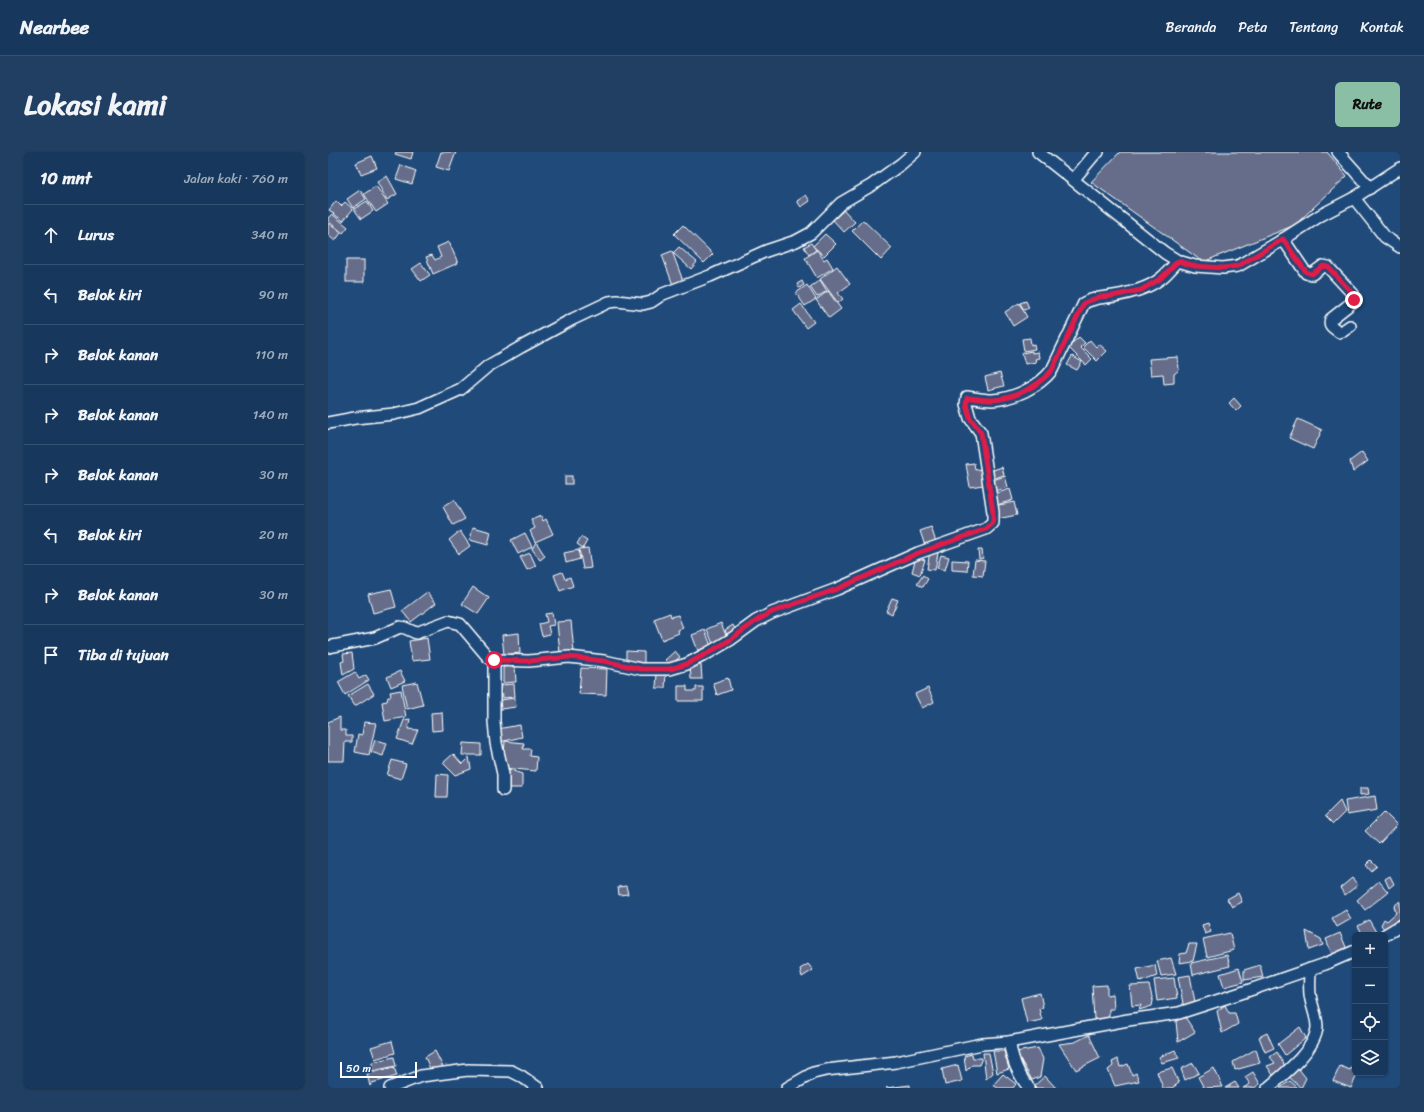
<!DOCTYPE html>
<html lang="id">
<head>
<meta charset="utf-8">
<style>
	body { margin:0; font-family:Sriracha,sans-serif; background:#203f62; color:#f1f3f6 }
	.controls { position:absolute; right:12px; bottom:12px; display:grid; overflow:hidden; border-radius:6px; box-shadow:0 1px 3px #0004 }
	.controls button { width:36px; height:36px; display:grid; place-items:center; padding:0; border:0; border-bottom:1px solid #365272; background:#17385c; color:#f1f3f6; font:20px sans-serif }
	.scale { position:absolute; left:12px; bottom:10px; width:77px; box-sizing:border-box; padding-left:4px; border:2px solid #fff; border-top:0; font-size:11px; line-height:14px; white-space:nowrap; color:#fff; -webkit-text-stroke:3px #1f4a7a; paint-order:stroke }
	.stop { position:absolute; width:12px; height:12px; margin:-9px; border:3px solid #e11d48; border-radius:50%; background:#fff }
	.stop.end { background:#e11d48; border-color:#fff; box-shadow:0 1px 4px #0008 }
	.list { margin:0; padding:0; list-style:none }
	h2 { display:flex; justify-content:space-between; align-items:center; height:52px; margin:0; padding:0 16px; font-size:17px }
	h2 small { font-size:13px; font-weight:400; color:#9eacbb }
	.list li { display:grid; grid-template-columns:26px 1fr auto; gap:12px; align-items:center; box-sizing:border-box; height:60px; padding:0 16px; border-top:1px solid #365272 }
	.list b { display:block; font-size:15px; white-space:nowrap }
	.list em { font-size:13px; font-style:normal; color:#9eacbb }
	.icon { flex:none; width:22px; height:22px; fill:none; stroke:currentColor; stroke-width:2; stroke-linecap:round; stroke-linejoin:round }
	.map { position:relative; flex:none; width:1072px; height:936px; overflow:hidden; border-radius:6px }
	header { display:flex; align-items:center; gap:24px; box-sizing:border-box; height:56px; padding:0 20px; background:#17385c; border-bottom:1px solid #365272 }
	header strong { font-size:19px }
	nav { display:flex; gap:22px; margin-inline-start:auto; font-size:14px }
	.intro { display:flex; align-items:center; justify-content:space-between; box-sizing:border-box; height:96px; padding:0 24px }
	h1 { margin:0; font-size:28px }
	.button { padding:10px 18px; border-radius:6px; background:#8abfa5; color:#111; font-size:14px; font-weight:700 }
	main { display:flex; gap:24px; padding:0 24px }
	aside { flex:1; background:#17385c; border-radius:6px; box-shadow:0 1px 3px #0004 }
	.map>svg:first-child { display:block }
</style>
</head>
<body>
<header>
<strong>Nearbee</strong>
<nav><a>Beranda</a><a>Peta</a><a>Tentang</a><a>Kontak</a></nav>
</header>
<div class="intro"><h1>Lokasi kami</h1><a class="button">Rute</a></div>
<main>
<aside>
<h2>10 mnt<small>Jalan kaki · 760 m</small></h2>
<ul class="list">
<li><svg class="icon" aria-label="ahead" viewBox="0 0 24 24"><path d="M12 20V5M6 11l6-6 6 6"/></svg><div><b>Lurus</b></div><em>340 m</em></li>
<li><svg class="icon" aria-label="left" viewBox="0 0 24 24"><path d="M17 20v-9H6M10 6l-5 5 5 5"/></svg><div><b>Belok kiri</b></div><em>90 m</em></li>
<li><svg class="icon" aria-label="right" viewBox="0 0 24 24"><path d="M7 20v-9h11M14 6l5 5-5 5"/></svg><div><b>Belok kanan</b></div><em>110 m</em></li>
<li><svg class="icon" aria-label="right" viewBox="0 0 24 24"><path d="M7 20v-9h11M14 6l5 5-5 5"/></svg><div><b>Belok kanan</b></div><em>140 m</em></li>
<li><svg class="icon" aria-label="right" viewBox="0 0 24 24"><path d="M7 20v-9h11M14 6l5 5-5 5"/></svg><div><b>Belok kanan</b></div><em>30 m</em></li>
<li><svg class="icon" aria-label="left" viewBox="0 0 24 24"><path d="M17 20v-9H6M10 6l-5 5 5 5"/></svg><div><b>Belok kiri</b></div><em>20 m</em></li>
<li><svg class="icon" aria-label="right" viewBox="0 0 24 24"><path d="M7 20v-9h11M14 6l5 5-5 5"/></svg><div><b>Belok kanan</b></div><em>30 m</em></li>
<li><svg class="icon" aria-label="arrive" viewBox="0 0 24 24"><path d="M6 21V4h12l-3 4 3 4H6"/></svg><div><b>Tiba di tujuan</b></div></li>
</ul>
</aside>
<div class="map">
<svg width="1072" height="936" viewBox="0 0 1072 936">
	<rect width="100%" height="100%" fill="#1f4a7a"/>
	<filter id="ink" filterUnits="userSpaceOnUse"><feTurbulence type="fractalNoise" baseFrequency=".025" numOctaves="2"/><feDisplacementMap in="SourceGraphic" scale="8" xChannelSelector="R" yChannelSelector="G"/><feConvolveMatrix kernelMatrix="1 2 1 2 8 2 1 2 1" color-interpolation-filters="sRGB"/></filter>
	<g filter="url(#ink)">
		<g fill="#666d8a" stroke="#fff">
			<polygon points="68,0 85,0 83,7 67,2"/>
			<polygon points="113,0 128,0 121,19 108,15"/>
			<polygon points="792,0 999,0 1019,24 967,73 875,110 763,30"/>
			<polygon points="44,4 49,16 33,22 28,11"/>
			<polygon points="73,13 88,19 84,32 68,27"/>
			<polygon points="59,24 69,42 59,48 49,30"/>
			<polygon points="48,34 60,52 48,60 36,42"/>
			<polygon points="32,38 38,47 25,56 19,47"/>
			<polygon points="478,43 482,49 473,55 469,49"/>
			<polygon points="8,49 13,54 17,50 25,57 15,69 1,58"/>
			<polygon points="39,49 45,59 33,67 26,57"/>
			<polygon points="516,58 527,70 516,80 505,68"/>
			<polygon points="4,62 20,75 15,81 0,69 0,66"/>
			<polygon points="535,68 564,96 553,108 524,79"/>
			<polygon points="0,71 13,81 7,89 0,83"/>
			<polygon points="355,73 385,102 376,111 346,82"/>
			<polygon points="497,82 508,92 496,104 485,94"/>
			<polygon points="121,90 130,111 105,122 98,105 104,103 107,108 113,105 109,95"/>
			<polygon points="483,91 488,98 481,103 476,95"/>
			<polygon points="351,95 369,110 363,117 345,101"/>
			<polygon points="489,98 496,108 499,106 505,116 489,126 477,106"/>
			<polygon points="344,99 355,129 345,133 334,103"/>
			<rect x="18" y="108" width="18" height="22"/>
			<polygon points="93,111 102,123 93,129 84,117"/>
			<polygon points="509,114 522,132 510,141 515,147 510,151 492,127"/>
			<polygon points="492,128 499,139 489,145 482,135"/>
			<polygon points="474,129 476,133 471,136 469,132"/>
			<polygon points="479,133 488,147 477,154 468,141"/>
			<polygon points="500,139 513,157 501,166 488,148"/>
			<polygon points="698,149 701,156 696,158 692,151"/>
			<polygon points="691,151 699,165 685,174 677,160"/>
			<polygon points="473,152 486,170 478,176 465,158"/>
			<polygon points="751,185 757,191 752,195 764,207 758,213 740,195"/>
			<polygon points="702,186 703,193 706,192 707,197 696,199 694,187"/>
			<polygon points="762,188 768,195 771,192 779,199 769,209 755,195"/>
			<polygon points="704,199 704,201 710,200 711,206 707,207 708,210 697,212 694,201"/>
			<polygon points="744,204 754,210 749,218 739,213"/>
			<polygon points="850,205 851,218 846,222 846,231 836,232 835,222 823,223 821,207"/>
			<polygon points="672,221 676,234 660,238 657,225"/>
			<polygon points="906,246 913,254 908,259 901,251"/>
			<polygon points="970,267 994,278 985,297 961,286"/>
			<polygon points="1034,300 1040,309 1025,320 1022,309"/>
			<polygon points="646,311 647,318 653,317 655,333 642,335 638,312"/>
			<polygon points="674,315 676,323 664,327 662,319"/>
			<rect x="237" y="324" width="7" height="8"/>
			<polygon points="677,324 680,335 668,339 665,328"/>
			<polygon points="682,337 685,348 669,353 666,342"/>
			<polygon points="126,348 137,367 125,373 115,355"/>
			<polygon points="686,350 689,363 669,367 666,354"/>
			<polygon points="213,364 215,369 218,367 225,382 207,390 202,379 207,376 203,368"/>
			<polygon points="145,375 163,380 160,393 142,388"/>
			<polygon points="603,375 608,390 597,394 592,379"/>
			<polygon points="132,379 142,394 131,402 121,388"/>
			<polygon points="197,381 204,395 190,402 183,388"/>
			<polygon points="253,385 259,389 255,396 249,392"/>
			<polygon points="208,390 217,404 212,408 204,397"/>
			<polygon points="260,396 263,416 255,417 251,397"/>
			<polygon points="250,398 252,407 238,411 236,401"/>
			<polygon points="650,398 654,398 655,406 651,407"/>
			<polygon points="602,399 610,401 607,418 599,417"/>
			<polygon points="202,401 208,414 199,418 192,405"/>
			<polygon points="613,403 621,405 617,418 609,416"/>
			<polygon points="588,405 597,408 592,423 584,420"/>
			<polygon points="624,408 640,409 639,419 624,418"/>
			<polygon points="647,408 657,409 655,424 645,423"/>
			<polygon points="234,420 237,427 242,425 245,434 232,439 226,423"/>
			<polygon points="595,423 600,427 595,435 589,432"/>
			<polygon points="145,435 161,446 150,462 134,452"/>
			<polygon points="63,437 68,455 45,461 40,442"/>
			<polygon points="99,440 108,451 83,470 74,459"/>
			<polygon points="564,446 570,448 564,462 558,459"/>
			<polygon points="224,461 226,473 220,474 222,482 214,484 211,472 219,470 217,462"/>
			<polygon points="342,461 343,465 350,463 355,476 350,478 351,481 334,488 326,467"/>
			<polygon points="243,469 246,500 232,502 229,470"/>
			<polygon points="393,471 399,486 385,492 379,477"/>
			<polygon points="405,473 408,479 399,483 397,478"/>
			<polygon points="377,478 383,494 370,499 364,483"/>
			<polygon points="191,481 192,501 176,503 174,483"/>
			<polygon points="99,486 102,507 84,509 81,489"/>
			<polygon points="298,499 316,500 316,513 298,512"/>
			<polygon points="347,499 352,505 342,513 337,508"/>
			<polygon points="24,501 26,517 15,523 13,510 16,509 15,502"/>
			<polygon points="362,513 373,513 374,527 363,527"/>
			<polygon points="187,514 188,530 175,531 175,515"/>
			<polygon points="253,516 279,517 278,543 251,542"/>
			<polygon points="72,519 77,529 63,535 59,525"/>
			<polygon points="27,520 31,527 38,523 41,528 17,543 10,530"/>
			<polygon points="329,521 338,521 337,536 328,536"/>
			<polygon points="400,526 403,538 389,543 385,531"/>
			<polygon points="89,530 95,553 79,557 74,533"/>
			<polygon points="40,532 46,542 27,554 20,544"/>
			<polygon points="186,532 187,545 175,546 174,533"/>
			<polygon points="350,534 359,534 359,539 368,539 368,535 375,535 375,549 350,549"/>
			<polygon points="600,536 606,550 594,556 587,542"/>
			<polygon points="73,538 78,565 57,569 54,550 59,549 60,545 63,544 62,540"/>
			<polygon points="187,546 188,555 173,557 172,548"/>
			<polygon points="114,560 115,578 104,579 103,561"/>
			<polygon points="12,565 12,578 18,578 18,584 24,584 24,590 17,590 16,609 0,609 0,570"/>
			<polygon points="82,567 80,577 90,578 84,592 69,587 76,568"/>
			<polygon points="36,570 48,571 41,603 27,600 30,582 34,583"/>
			<polygon points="192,573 194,585 172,590 169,577"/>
			<polygon points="47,588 59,591 55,604 43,600"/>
			<polygon points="177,589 196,591 195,597 203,597 202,604 209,605 208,619 175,616"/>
			<polygon points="135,591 153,592 153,603 134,603"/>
			<polygon points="125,602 134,612 141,605 143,617 127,623 115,611"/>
			<polygon points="64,608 78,612 73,627 59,623"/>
			<polygon points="180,617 194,622 194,636 179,636"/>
			<polygon points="109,622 120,623 119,645 108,645"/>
			<polygon points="1032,636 1040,636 1041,642 1032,643"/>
			<polygon points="1047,644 1049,658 1019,663 1017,649"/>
			<polygon points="1012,649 1017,660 1005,672 997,664"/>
			<polygon points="1056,660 1069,673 1051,692 1037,679"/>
			<polygon points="1043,708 1049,714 1043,719 1038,713"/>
			<polygon points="1062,724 1066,732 1061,736 1057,727"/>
			<polygon points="1024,726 1030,733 1017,743 1012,736"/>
			<polygon points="1051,729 1060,740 1037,758 1029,748"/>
			<polygon points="298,734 300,742 291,743 290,735"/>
			<polygon points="910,741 914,750 904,755 899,747"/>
			<polygon points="1072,749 1072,766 1063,776 1061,774 1057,778 1053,773 1056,767 1059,769 1068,761 1066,754"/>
			<polygon points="1018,758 1023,767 1009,775 1004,766"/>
			<polygon points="1041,768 1048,780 1044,783 1035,783 1030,774"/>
			<polygon points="880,771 883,780 877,782 874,773"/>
			<polygon points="978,779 993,787 995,793 981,798"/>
			<polygon points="902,781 906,798 879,805 875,787"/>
			<polygon points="1012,781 1018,795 1016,800 1005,805 998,787"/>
			<polygon points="861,792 869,792 865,809 851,811 852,802 858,801"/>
			<polygon points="899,803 902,814 865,823 863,811"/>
			<polygon points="843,806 848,822 833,824 829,809"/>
			<polygon points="480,812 485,818 474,825 472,817"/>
			<polygon points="827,813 829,824 812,830 809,817"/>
			<polygon points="932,813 935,825 916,828 916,818"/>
			<polygon points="911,816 915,830 896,835 892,822"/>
			<polygon points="862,823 867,850 856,857 850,825"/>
			<polygon points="846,826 849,846 829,849 826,828"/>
			<polygon points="779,833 779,843 785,842 786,857 781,857 781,866 766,867 764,834"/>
			<polygon points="821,833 825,849 824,854 811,858 813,853 804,854 802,834"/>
			<polygon points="712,841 715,855 711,857 714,868 699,871 693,846"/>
			<polygon points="897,853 901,861 907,861 910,872 894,881 889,859"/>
			<polygon points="857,865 867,880 850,890 848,869"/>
			<polygon points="972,875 978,886 957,903 950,892"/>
			<polygon points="939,881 946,896 937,900 931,885"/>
			<polygon points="761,883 772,906 748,918 731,892 747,890"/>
			<polygon points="64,889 67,901 47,907 43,895"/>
			<polygon points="710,896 715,907 712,925 704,928 688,900"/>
			<polygon points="928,897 932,911 907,918 905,910"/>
			<polygon points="847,898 851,906 834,911 831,905"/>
			<polygon points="107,899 115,915 104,921 97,905"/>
			<polygon points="665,899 676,899 681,917 669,921"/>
			<polygon points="949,900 958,916 945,923 939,914 947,911 942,905"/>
			<polygon points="655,901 661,901 665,921 658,927"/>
			<polygon points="644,902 645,906 654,906 651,913 644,913 638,919 636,904"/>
			<polygon points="66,905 68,914 44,919 44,910"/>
			<polygon points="790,907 792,915 800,912 804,923 808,921 811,929 787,934 780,918 785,914 784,910"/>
			<polygon points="865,911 871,921 857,928 853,917"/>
			<polygon points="1025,912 1027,913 1027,921 1030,921 1023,936 1005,929 1012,914 1022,918"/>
			<polygon points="630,913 634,929 617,933 614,917"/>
			<polygon points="66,915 69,924 44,931 42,934 39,922"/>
			<polygon points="844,916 851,931 844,936 835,936 829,920"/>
			<polygon points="886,916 895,935 876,936 870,925"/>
			<polygon points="970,916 978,926 973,936 960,924"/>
			<polygon points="925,920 932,932 926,936 915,936 922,932 917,925"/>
			<polygon points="675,922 688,932 685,936 670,936 665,933"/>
			<polygon points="717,924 728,936 707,936 706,934"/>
			<polygon points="962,929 970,936 952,936"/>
			<polygon points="907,930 911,936 897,936"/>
			<polygon points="582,933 582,936 558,936"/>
		</g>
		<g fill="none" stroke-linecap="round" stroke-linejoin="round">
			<g stroke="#fff" stroke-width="14">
				<g id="minor">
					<polyline points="710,0 837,101 850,109 867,114 895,116 910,114 951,90 993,63 1026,46 1072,16"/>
					<polyline points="1010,0 1042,36"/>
					<polyline points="746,27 766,3 770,0"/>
					<polyline points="1026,46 1057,85 1072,95"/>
					<path d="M 955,87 L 978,121 L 984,122 L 995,114 L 1000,115 L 1025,142 L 1027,146 L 1026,149 L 1003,167 C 1000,174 1006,176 1011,180 L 1015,179 L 1022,174"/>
					<polyline points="0,271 27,266 66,262 91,256 133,237 160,214 193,195 245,167 281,150 289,149 315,152 323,150 335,142 382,124 438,99 468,89 483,81 513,51 544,33 573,12 587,0"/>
					<polyline points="0,495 47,486 72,475 77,476 88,481 120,469 132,472 160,505 166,508 166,569 168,591 175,622 175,638"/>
					<path d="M 166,508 L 201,509 L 241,505 L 276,509 L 313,517 L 342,517 L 359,512 L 380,501 L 402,488 L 428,469 L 444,461 L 509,437 L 590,401 L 658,377 L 665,371 L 665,360 L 653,281 L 642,266 L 638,252 L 639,245 C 647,246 655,248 664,248 C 685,247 711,235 724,218 L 756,151 C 766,145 775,146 786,144 C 802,141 819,137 832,127 C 839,122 844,115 850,109"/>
					<polyline points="1057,783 1072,774"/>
					<path d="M 681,890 C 685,909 689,921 701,936"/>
					<polyline points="62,936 93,924 140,918 183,919 193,924 210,936"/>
					<polyline points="459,936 485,921 498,918 568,910 654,892 681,890 800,868 851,861 913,841 997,812 1027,799"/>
					<path d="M 940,936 C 955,923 988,897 989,875 C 989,864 983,853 982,842 C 981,834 982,825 982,817"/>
				</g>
			</g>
			<use href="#minor" stroke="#1f4a7a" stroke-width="11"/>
		</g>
	</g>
	<g fill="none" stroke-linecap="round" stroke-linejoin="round" filter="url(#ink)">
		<path stroke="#e11d48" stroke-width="5" d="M 166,508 L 201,509 L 241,505 L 276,509 L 313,517 L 342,517 L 359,512 L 380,501 L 402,488 L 428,469 L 444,460 L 509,437 L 590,401 L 658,377 L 665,371 L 665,360 L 653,281 L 642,266 L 638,252 L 639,246 C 647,246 655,248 664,248 C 685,247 710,235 724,218 L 756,151 L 771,145 L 784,144 L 813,138 L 832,127 L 850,109 L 867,114 L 895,116 L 910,114 L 955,87 L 978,120 L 984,122 L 995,114 L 1000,115 L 1025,142 L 1026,148"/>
	</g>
</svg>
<div class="controls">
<button>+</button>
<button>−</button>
<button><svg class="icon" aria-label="locate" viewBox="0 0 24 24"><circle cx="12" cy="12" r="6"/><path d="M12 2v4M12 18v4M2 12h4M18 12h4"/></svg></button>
<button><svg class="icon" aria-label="layers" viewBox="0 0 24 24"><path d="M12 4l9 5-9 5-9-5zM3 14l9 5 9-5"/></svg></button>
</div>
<div class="scale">50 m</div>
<div class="stop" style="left:166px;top:508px"></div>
<div class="stop end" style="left:1026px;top:148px"></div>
</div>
</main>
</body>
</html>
